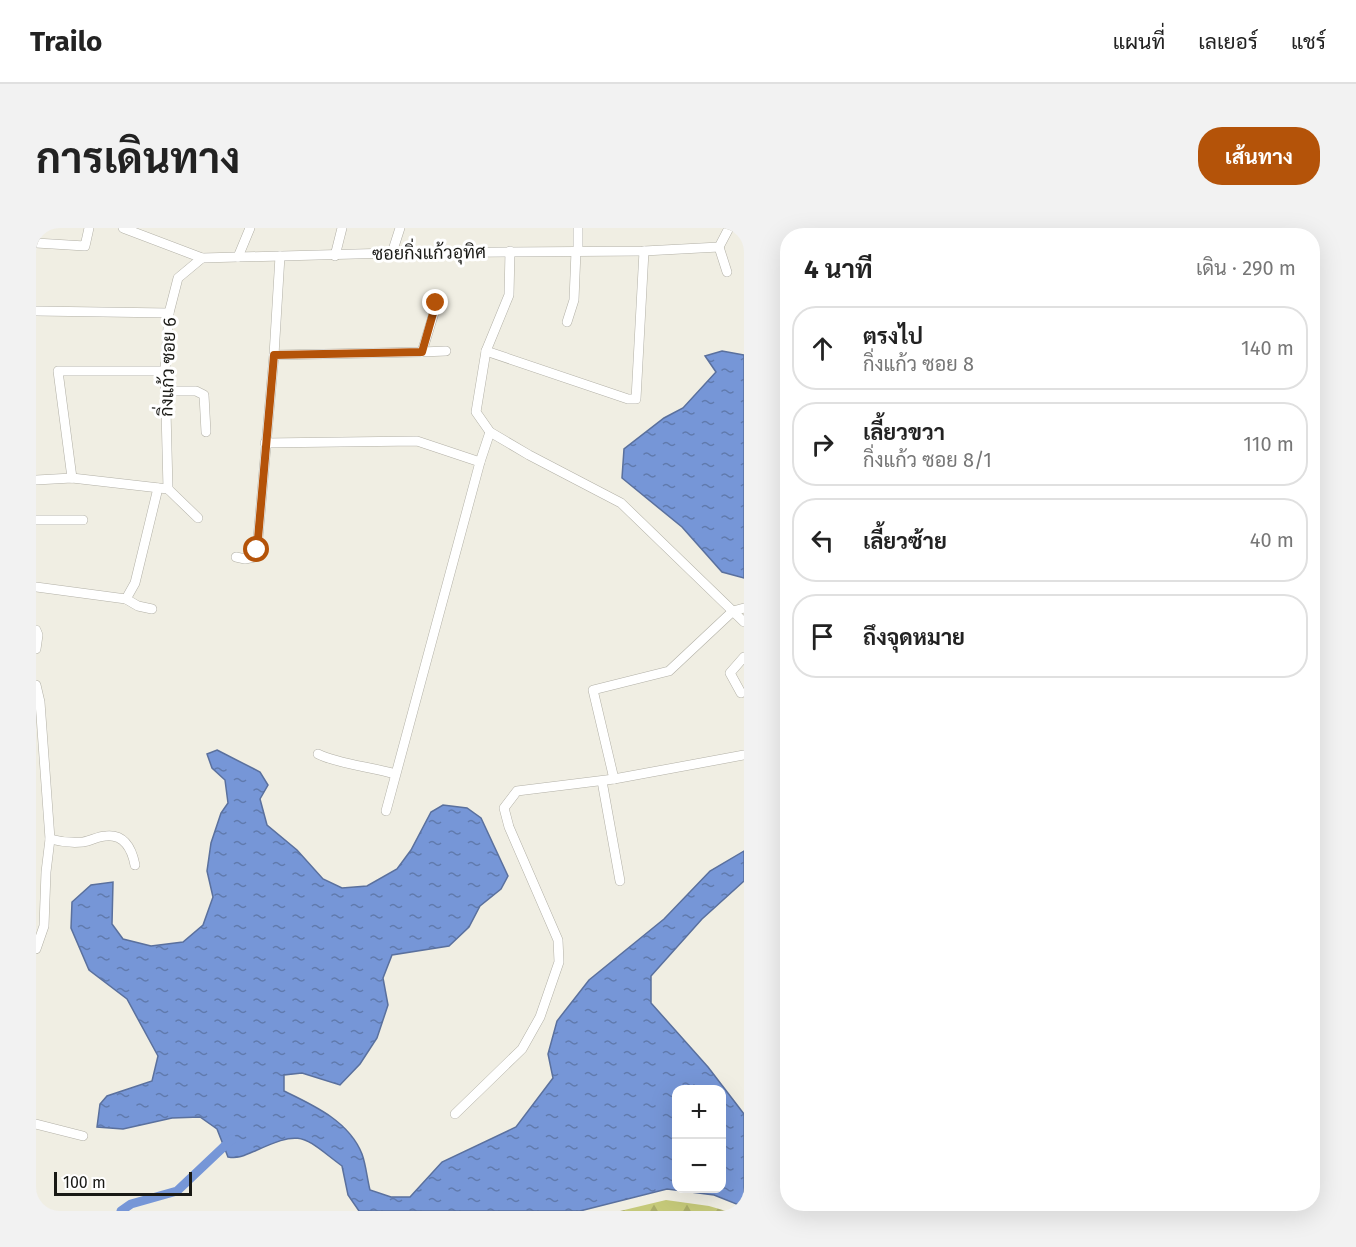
<!DOCTYPE html>
<html lang="th">
<head>
<meta charset="utf-8">
<style>
	body { margin:0; font-family:"Fira Sans",Sarabun,sans-serif; background:#f2f2f2; color:#222 }
	.controls { position:absolute; right:18px; bottom:18px; display:grid; overflow:hidden; border-radius:12px; box-shadow:0 6px 24px #0002 }
	.controls button { width:54px; height:54px; display:grid; place-items:center; padding:0; border:0; border-bottom:2px solid #e0e0e0; background:#fff; color:#222; font:30px sans-serif }
	.scale { position:absolute; left:18px; bottom:15px; width:138px; box-sizing:border-box; padding-left:6px; border:3px solid #191915; border-top:0; font-size:16px; line-height:21px; white-space:nowrap; color:#191915; -webkit-text-stroke:4px #fff; paint-order:stroke }
	.stop { position:absolute; width:18px; height:18px; margin:-14px; border:4px solid #b45309; border-radius:50%; background:#fff }
	.stop.end { background:#b45309; border-color:#fff; box-shadow:0 2px 6px #0008 }
	.list { margin:0; padding:0; list-style:none }
	h2 { display:flex; justify-content:space-between; align-items:center; height:78px; margin:0; padding:0 24px; font-size:26px }
	h2 small { font-size:20px; font-weight:400; color:#767676 }
	.list li { display:grid; grid-template-columns:39px 1fr auto; gap:18px; align-items:center; box-sizing:border-box; height:84px; margin:0 12px 12px; padding:0 12px; border:2px solid #e0e0e0; border-radius:24px }
	.list b { display:block; font-size:22px; white-space:nowrap }
	.list p { margin:0; font-size:20px; white-space:nowrap; color:#767676 }
	.list em { font-size:20px; font-style:normal; color:#767676 }
	.icon { flex:none; width:33px; height:33px; fill:none; stroke:currentColor; stroke-width:2; stroke-linecap:round; stroke-linejoin:round }
	.map { position:relative; flex:none; width:708px; height:983px; overflow:hidden; border-radius:24px }
	header { display:flex; align-items:center; gap:36px; box-sizing:border-box; height:84px; padding:0 30px; background:#fff; border-bottom:2px solid #e0e0e0 }
	header strong { font-size:28px }
	nav { display:flex; gap:33px; margin-inline-start:auto; font-size:21px }
	.intro { display:flex; align-items:center; justify-content:space-between; box-sizing:border-box; height:144px; padding:0 36px }
	h1 { margin:0; font-size:42px }
	.button { padding:15px 27px; border-radius:24px; background:#b45309; color:#fff; font-size:21px; font-weight:700 }
	main { display:flex; gap:36px; padding:0 36px }
	aside { flex:1; background:#fff; border-radius:24px; box-shadow:0 6px 24px #0002 }
	.map>svg:first-child { display:block }
</style>
</head>
<body>
<header>
<strong>Trailo</strong>
<nav><a>แผนที่</a><a>เลเยอร์</a><a>แชร์</a></nav>
</header>
<div class="intro"><h1>การเดินทาง</h1><a class="button">เส้นทาง</a></div>
<main>
<div class="map">
<svg width="708" height="983" viewBox="0 0 708 983">
	<defs>
		<pattern id="forest-firs" width="22" height="20" patternUnits="userSpaceOnUse" patternTransform="scale(1.5)"><rect width="22" height="20" fill="#c5c979"/><path d="M5 1l3.5 6h-7zM16 11l3.5 6h-7z" fill="#a9ac68"/></pattern>
		<pattern id="water-ripples" width="26" height="14" patternUnits="userSpaceOnUse" patternTransform="scale(1.5)"><rect width="26" height="14" fill="#7696d7"/><path d="M2 4q2-2 4 0t4 0M15 11q2-2 4 0t4 0" fill="none" stroke="#607aad"/></pattern>
	</defs>
	<rect width="100%" height="100%" fill="#f0eee3"/>
	<polygon fill="url(#forest-firs)" points="630,972 673,978 690,983 584,983"/>
	<g fill="url(#water-ripples)" stroke="#5a709d" stroke-width="1.5" fill-rule="evenodd">
		<polygon points="686,123 708,127 708,350 686,344 646,299 586,250 588,221 628,190 647,180 680,144 669,128"/>
		<path d="M 181,522 L 224,544 L 232,557 L 224,571 L 231,597 L 261,622 L 287,651 L 306,660 L 331,658 L 361,641 L 375,622 L 395,584 L 407,577 L 431,580 L 445,590 L 472,648 L 465,661 L 444,678 L 433,699 L 413,718 L 356,727 L 347,750 L 352,777 L 341,810 L 324,836 L 304,857 L 266,845 L 248,847 L 248,863 C 277,877 313,893 326,926 C 330,937 331,950 334,962 L 355,969 L 374,969 L 406,934 L 480,899 L 517,850 L 512,826 L 521,793 L 553,752 L 628,691 L 674,643 L 708,623 L 708,653 L 666,691 L 615,748 L 615,775 L 672,839 L 708,886 L 708,979 L 678,967 L 631,961 L 544,983 L 323,983 L 312,967 L 306,938 C 266,908 267,901 219,923 C 209,927 203,931 192,929 L 181,901 L 164,889 L 136,890 L 87,901 L 61,899 L 64,876 L 71,868 L 116,853 L 122,828 L 91,771 L 53,742 L 35,700 L 36,674 L 55,657 L 77,654 L 76,696 L 87,711 L 115,718 L 147,714 L 167,697 L 177,669 L 171,643 L 175,615 L 185,585 L 192,575 L 189,552 L 176,540 L 171,526 ZM 640,862 L 686,862 L 686,960 L 640,960 Z"/>
	</g>
	<g fill="none" stroke-linecap="round" stroke-linejoin="round">
		<polyline stroke="#7696d7" stroke-width="9" points="85,983 95,976 141,963 196,911"/>
		<g stroke="#b2b0a6" stroke-width="10">
			<g id="minor">
				<polyline points="87,0 166,30 356,25 608,23 683,19 693,0"/>
				<polyline points="0,15 49,18 53,0"/>
				<polyline points="683,19 691,44"/>
				<polyline points="474,23 473,67 450,123 440,184 454,204 493,227 585,275 708,394"/>
				<polyline points="542,23 542,0"/>
				<polyline points="356,25 364,0"/>
				<polyline points="299,28 306,0"/>
				<polyline points="202,29 214,0"/>
				<polyline points="401,75 386,124 410,123"/>
				<polyline points="0,83 133,85"/>
				<polyline points="531,94 538,72 540,23"/>
				<polyline points="450,123 592,171 600,171 608,23"/>
				<polyline points="238,127 386,124"/>
				<polyline points="129,163 160,163 168,167 170,204"/>
				<polyline points="229,215 381,213 444,234"/>
				<polyline points="36,250 22,143 129,143"/>
				<polyline points="0,252 36,250 132,261"/>
				<polyline points="132,261 129,143 133,85 142,50 166,30"/>
				<polyline points="132,261 162,290"/>
				<polyline points="0,292 47,292"/>
				<polyline points="200,329 209,331 219,329 221,322 238,127 244,28"/>
				<polyline points="0,359 90,371 102,378 116,381"/>
				<polyline points="90,371 99,355 122,260"/>
				<polyline points="0,402 2,407 0,421"/>
				<polyline points="0,457 4,474 14,611 10,644 8,698 0,721"/>
				<polyline points="705,465 694,445 708,429"/>
				<path d="M 282,526 C 302,536 336,539 359,546"/>
				<polyline points="578,551 557,462 633,443 697,383 708,380"/>
				<polyline points="566,553 584,653"/>
				<polyline points="350,583 444,234 454,204"/>
				<path d="M 14,611 C 25,614 36,615 47,614 C 55,613 62,608 70,608 C 89,606 96,622 99,637"/>
				<polyline points="419,886 486,821 504,789 523,734 522,712 473,599 468,580 481,563 578,551 708,527"/>
				<polyline points="0,896 47,908"/>
			</g>
		</g>
		<use href="#minor" stroke="#fff" stroke-width="9"/>
	</g>
	<g fill="none" stroke-linecap="round" stroke-linejoin="round">
		<polyline stroke="#b45309" stroke-width="8" points="221,322 238,127 386,124 400,75"/>
	</g>
	<g text-anchor="middle" stroke-width="6" stroke-linejoin="round" paint-order="stroke">
		<g font-size="18" fill="#191915" stroke="#fff">
			<text transform="translate(393 25) rotate(-1)" y="6">ซอยกิ่งแก้วอุทิศ</text>
			<text transform="translate(132 139) rotate(-88)" y="6">กิ่งแก้ว ซอย 6</text>
		</g>
	</g>
</svg>
<div class="controls">
<button>+</button>
<button>−</button>
</div>
<div class="scale">100 m</div>
<div class="stop" style="left:221px;top:322px"></div>
<div class="stop end" style="left:400px;top:75px"></div>
</div>
<aside>
<h2>4 นาที<small>เดิน · 290 m</small></h2>
<ul class="list">
<li><svg class="icon" aria-label="ahead" viewBox="0 0 24 24"><path d="M12 20V5M6 11l6-6 6 6"/></svg><div><b>ตรงไป</b><p>กิ่งแก้ว ซอย 8</p></div><em>140 m</em></li>
<li><svg class="icon" aria-label="right" viewBox="0 0 24 24"><path d="M7 20v-9h11M14 6l5 5-5 5"/></svg><div><b>เลี้ยวขวา</b><p>กิ่งแก้ว ซอย 8/1</p></div><em>110 m</em></li>
<li><svg class="icon" aria-label="left" viewBox="0 0 24 24"><path d="M17 20v-9H6M10 6l-5 5 5 5"/></svg><div><b>เลี้ยวซ้าย</b></div><em>40 m</em></li>
<li><svg class="icon" aria-label="arrive" viewBox="0 0 24 24"><path d="M6 21V4h12l-3 4 3 4H6"/></svg><div><b>ถึงจุดหมาย</b></div></li>
</ul>
</aside>
</main>
</body>
</html>
